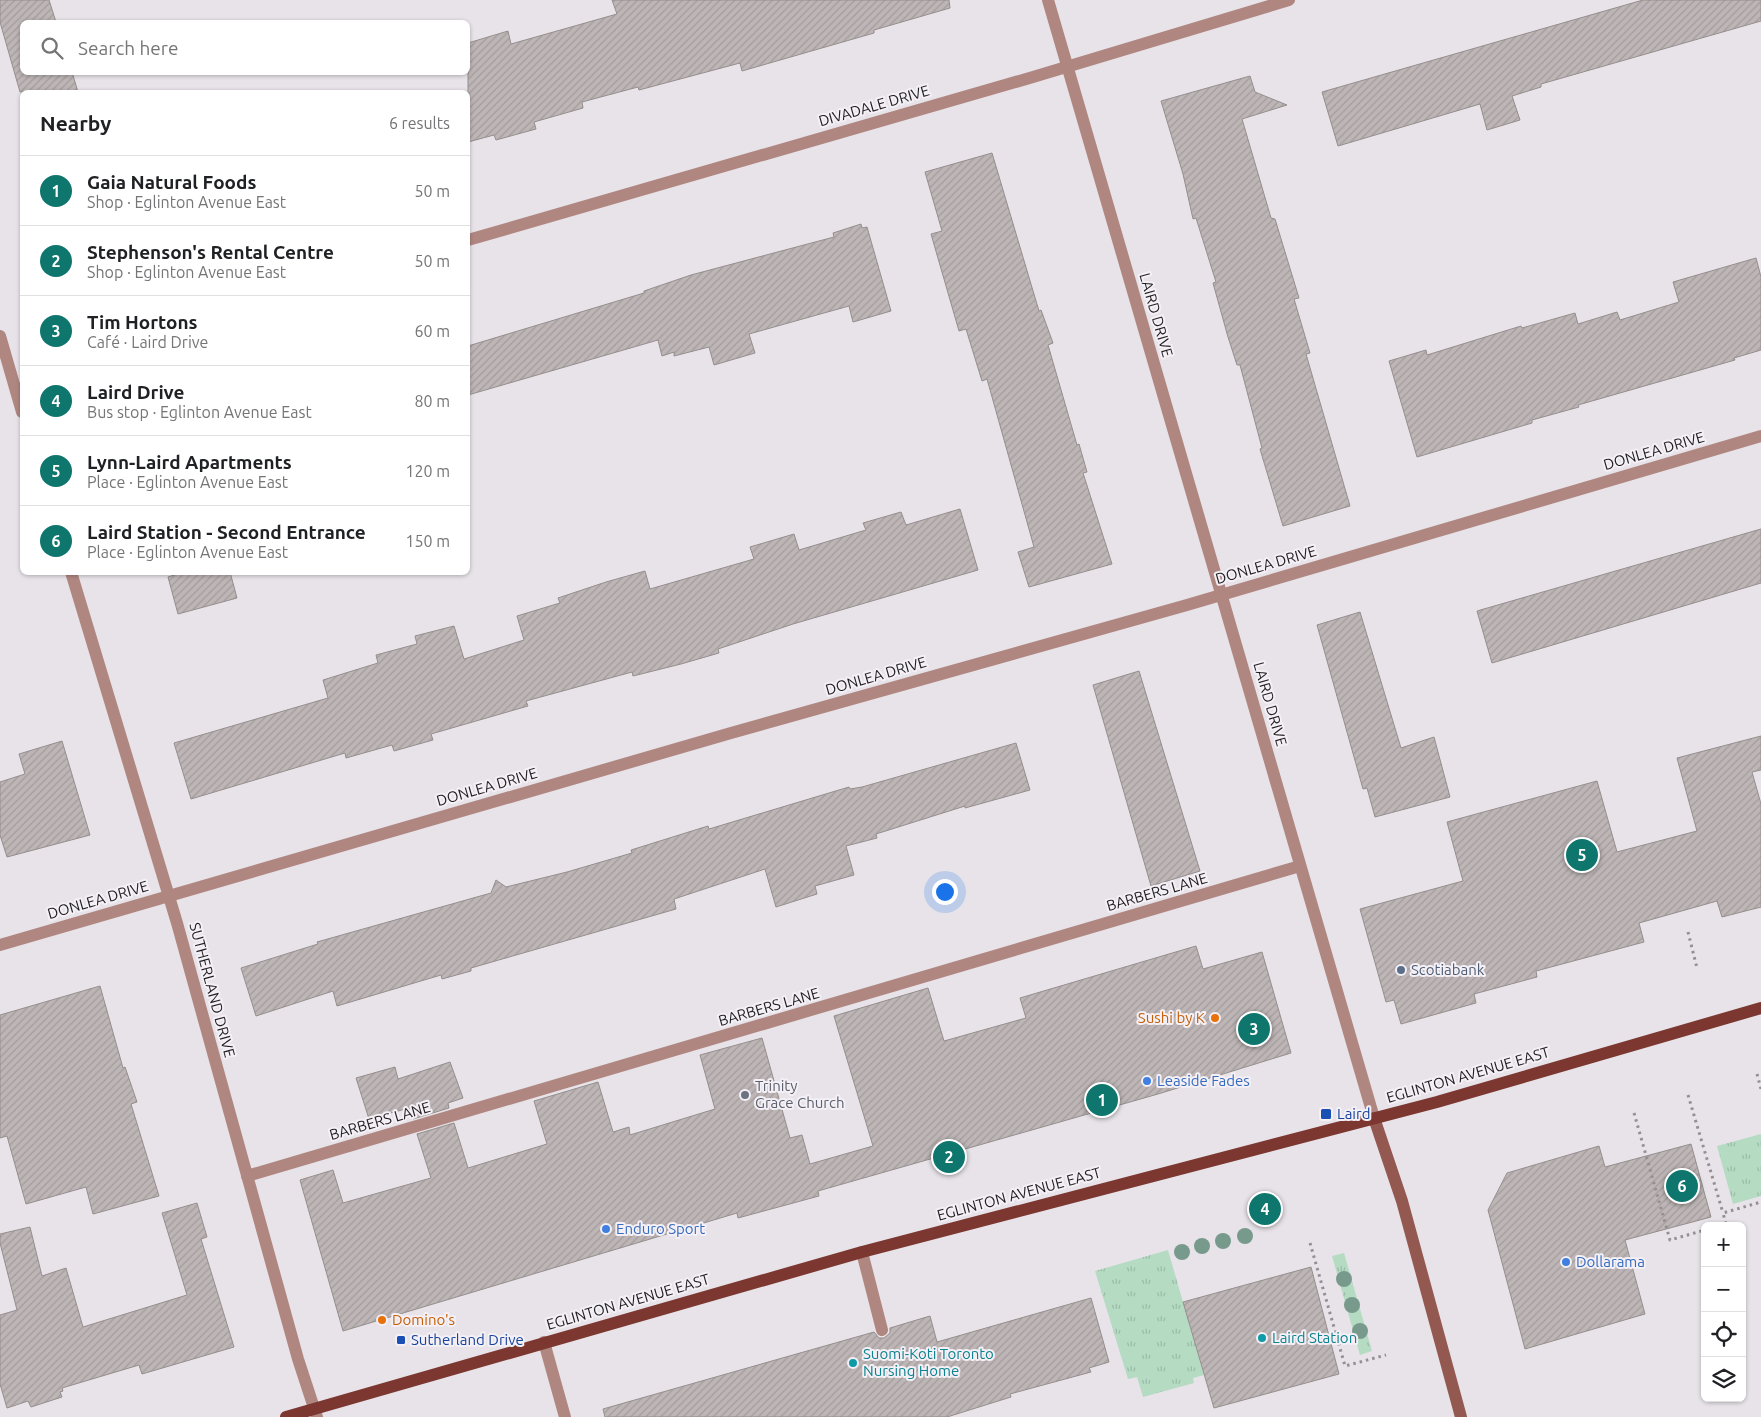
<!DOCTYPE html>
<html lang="en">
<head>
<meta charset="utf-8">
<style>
	body { margin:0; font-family:Ubuntu,sans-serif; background:#f2f2f2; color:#202124 }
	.controls { position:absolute; right:15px; bottom:15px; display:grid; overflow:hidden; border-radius:8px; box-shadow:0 1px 4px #0004 }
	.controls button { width:45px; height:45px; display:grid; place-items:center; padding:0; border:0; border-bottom:1px solid #e0e0e0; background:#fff; color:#202124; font:25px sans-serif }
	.you { position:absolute; left:944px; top:891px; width:18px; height:18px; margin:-12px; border:4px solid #fff; border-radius:50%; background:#1a73e8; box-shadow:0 0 0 8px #1a73e833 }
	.badge { display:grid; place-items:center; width:32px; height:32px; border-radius:50%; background:#0f766e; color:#fff; font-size:16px; font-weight:700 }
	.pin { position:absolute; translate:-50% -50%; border:2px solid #fff; box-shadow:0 1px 5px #0006 }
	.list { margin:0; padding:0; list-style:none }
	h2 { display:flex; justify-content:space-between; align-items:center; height:65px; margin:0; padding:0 20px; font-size:21px }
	h2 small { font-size:16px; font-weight:400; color:#757577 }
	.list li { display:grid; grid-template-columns:32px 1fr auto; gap:15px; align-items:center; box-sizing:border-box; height:70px; padding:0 20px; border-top:1px solid #e0e0e0 }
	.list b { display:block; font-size:19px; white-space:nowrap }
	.list p { margin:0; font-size:16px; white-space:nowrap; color:#757577 }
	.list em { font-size:16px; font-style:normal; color:#757577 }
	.icon { flex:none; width:28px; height:28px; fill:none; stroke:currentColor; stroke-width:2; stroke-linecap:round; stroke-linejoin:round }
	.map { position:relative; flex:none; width:1761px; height:1417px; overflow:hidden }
	.search { position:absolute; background:#fff; box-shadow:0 1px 4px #0004; left:20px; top:20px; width:450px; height:55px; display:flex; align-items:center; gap:12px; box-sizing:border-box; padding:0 18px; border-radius:8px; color:#757577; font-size:19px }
	.panel { position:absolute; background:#fff; box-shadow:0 1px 4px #0004; left:20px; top:90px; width:450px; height:485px; border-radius:8px }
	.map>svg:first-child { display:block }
</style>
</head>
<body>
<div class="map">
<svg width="1761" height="1417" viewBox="0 0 1761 1417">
	<defs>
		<pattern id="grass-tufts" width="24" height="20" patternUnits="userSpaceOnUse" patternTransform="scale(1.25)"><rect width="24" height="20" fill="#b5dbc3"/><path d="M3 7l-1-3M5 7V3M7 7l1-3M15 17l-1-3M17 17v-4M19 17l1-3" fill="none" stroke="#9bbca7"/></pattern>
		<pattern id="building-hatch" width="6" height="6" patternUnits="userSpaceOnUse" patternTransform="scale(1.25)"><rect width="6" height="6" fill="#beb6b6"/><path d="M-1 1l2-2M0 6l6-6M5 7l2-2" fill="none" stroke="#a39c9c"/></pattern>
	</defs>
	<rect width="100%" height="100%" fill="#e7e3e9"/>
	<g fill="url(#grass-tufts)">
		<polygon points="1761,1134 1761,1196 1733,1204 1717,1146"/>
		<polygon points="1168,1250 1204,1375 1193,1378 1194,1383 1143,1397 1137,1377 1128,1379 1095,1271"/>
		<polygon points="1344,1253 1372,1351 1360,1355 1332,1256"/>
	</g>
	<g fill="url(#building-hatch)" stroke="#958e8d">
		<polygon points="0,0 49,0 56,22 22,22 22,72 72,72 78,92 20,92 0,22"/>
		<polygon points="612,0 949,0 950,8 874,30 874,33 742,71 740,63 639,90 638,87 582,102 583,108 534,122 536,129 496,140 494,135 468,142 468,43 508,31 511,44 617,14"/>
		<polygon points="1643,0 1761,0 1761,21 1541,84 1541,87 1512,96 1520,120 1487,130 1480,104 1338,146 1322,92"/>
		<polygon points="1250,76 1255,92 1287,105 1242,119 1271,218 1275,219 1299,298 1294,299 1310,353 1306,354 1350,506 1283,526 1260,449 1262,448 1240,365 1237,365 1228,337 1213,283 1216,282 1196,218 1193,219 1183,174 1161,101"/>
		<polygon points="992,153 1039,311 1041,310 1053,343 1048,345 1077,445 1079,444 1087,472 1083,473 1112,564 1029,587 1018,552 1034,547 987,379 982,381 966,329 959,331 931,234 942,231 925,172"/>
		<polygon points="861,224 862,228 867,227 891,311 853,322 849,306 749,334 755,353 714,365 709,347 674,356 674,352 662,356 658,340 468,395 468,346 644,293 644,291 691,275 834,237 833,233"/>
		<polygon points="1756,258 1761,277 1761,350 1734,358 1735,360 1578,405 1579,407 1532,420 1532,423 1417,457 1389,361 1426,350 1427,355 1521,326 1522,328 1575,313 1578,324 1617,312 1620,320 1679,302 1673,282"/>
		<polygon points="960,509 978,570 793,624 718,649 719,653 681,664 633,676 632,672 526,701 528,706 431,734 433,740 394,751 392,745 346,758 345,753 191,799 174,743 328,698 323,680 378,663 376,655 417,644 415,636 454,626 464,659 524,640 517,616 560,603 558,598 606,582 645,571 650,589 754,559 750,547 794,534 799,550 866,530 863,523 901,512 906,525"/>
		<polygon points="1761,529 1761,583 1492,663 1477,611"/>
		<polygon points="183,572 230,572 237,598 178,614 168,577"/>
		<polygon points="1360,612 1401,748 1434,737 1450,797 1375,817 1367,788 1363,789 1317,625"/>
		<polygon points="1139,671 1200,871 1151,886 1093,685"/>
		<polygon points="1761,736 1761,770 1752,772 1761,804 1761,907 1722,917 1717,901 1639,923 1644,942 1536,971 1537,977 1474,994 1476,1003 1401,1024 1394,1000 1386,1002 1360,909 1463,881 1447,822 1597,781 1617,852 1697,831 1677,758"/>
		<polygon points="62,741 90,835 7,857 0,835 0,782 25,774 19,754"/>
		<polygon points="1016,743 1030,790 965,808 965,806 876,834 877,838 846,846 854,875 815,886 817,894 776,907 765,869 674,899 676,909 471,968 471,971 442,979 441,975 337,1006 333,991 256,1016 241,968 318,944 317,942 491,893 496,880 506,887 567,872 632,853 631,850 708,826 709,829 849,787 850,789 862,787"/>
		<polygon points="1196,946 1203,969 1262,952 1291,1053 1158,1094 818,1191 819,1196 738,1218 737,1213 343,1331 300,1180 333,1170 343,1203 431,1178 417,1134 454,1123 468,1168 547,1144 534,1101 598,1082 613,1132 629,1127 630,1135 715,1109 700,1055 762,1038 790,1138 802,1135 810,1164 873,1146 834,1016 928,988 944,1041 1026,1018 1020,998"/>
		<polygon points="100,986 123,1068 125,1067 137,1102 131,1104 159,1196 93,1214 86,1187 26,1204 7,1136 0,1138 0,1015"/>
		<polygon points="450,1062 463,1098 448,1103 449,1108 413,1119 409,1108 369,1119 356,1078 395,1067 398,1079"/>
		<polygon points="1691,1144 1711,1217 1625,1240 1645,1314 1525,1349 1488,1210 1507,1173 1599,1146 1605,1167"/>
		<polygon points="197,1203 207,1237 201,1239 234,1347 142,1374 139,1365 62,1388 63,1391 60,1392 62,1397 31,1407 28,1401 7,1408 0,1384 0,1315 17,1310 0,1243 0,1234 30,1227 42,1276 66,1268 83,1327 187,1295 162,1213"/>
		<polygon points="1311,1267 1339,1374 1214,1408 1183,1302"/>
		<polygon points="1091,1298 1109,1362 1089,1368 1091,1372 1010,1394 1011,1397 947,1417 605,1417 603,1409 874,1332 879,1338 884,1338 890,1333 890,1328 930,1316 937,1342"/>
	</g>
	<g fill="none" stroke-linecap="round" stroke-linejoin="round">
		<g stroke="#938f94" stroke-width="3" stroke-dasharray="2.5 4" stroke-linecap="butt">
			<polyline points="1688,932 1697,968"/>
			<polyline points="1757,1074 1761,1089"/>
			<polyline points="1688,1095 1723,1213"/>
			<polyline points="1634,1113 1670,1240 1705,1230"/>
			<polyline points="1720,1226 1726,1224 1723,1213 1761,1202"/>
			<polyline points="1310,1243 1345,1366 1386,1355"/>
		</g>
		<g stroke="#b08780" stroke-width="12">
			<polyline points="247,1176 1300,866"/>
			<polyline points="862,1252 882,1330"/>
			<polyline points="544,1342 565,1417"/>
		</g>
		<g stroke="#b08780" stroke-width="12">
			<polyline points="1048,0 1374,1118"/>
			<polyline points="468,240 1033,77 1289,0"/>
			<polyline points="0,336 22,412"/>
			<polyline points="71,572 177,923 298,1359 317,1417"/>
			<polyline points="0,945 731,733 1187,605 1761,436"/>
		</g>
		<polyline stroke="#935951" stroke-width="12" points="1374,1118 1402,1201 1461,1417"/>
		<polyline stroke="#7c3730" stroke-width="12" points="286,1417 862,1252 1437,1102 1761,1008"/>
	</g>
	<g fill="#789a8c">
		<circle cx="1245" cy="1236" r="8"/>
		<circle cx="1223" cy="1241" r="8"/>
		<circle cx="1202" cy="1246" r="8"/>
		<circle cx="1182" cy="1252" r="8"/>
		<circle cx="1344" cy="1279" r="8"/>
		<circle cx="1352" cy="1305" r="8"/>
		<circle cx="1360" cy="1331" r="8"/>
	</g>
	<circle fill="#5c6f8a" stroke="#f4f0f6" stroke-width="2" cx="1401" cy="970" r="5"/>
	<g fill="#e8710a" stroke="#f4f0f6" stroke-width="2">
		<circle cx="1215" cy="1018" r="5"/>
		<circle cx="382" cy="1320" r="5"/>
	</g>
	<g fill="#3f7fe0" stroke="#f4f0f6" stroke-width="2">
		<circle cx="1147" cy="1081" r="5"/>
		<circle cx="606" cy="1229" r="5"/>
		<circle cx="1566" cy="1262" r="5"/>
	</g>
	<circle fill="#6b7280" stroke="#f4f0f6" stroke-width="2" cx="745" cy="1095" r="5"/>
	<g fill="#1a4fb4" stroke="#f4f0f6" stroke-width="2">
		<rect x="1320" y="1108" width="12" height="12" rx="2.5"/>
		<rect x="396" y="1335" width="10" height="10" rx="2.5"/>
	</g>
	<g fill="#0f9aa8" stroke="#f4f0f6" stroke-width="2">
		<circle cx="1262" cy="1338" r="5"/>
		<circle cx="853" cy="1363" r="5"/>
	</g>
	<g text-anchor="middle" stroke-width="4" stroke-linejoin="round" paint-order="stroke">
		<g font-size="15" fill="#1f1d1f" stroke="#f4f0f6">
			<text transform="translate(874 106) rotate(-16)" y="5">DIVADALE DRIVE</text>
			<text transform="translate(1156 315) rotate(74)" y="5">LAIRD DRIVE</text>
			<text transform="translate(1654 451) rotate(-16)" y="5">DONLEA DRIVE</text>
			<text transform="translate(1266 565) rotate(-16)" y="5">DONLEA DRIVE</text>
			<text transform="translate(876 676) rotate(-16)" y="5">DONLEA DRIVE</text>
			<text transform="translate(1270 704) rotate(74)" y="5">LAIRD DRIVE</text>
			<text transform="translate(487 787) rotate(-16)" y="5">DONLEA DRIVE</text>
			<text transform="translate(1157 892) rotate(-16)" y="5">BARBERS LANE</text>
			<text transform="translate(98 900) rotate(-16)" y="5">DONLEA DRIVE</text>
			<text transform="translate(212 990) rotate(75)" y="5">SUTHERLAND DRIVE</text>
			<text transform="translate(769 1007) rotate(-16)" y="5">BARBERS LANE</text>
			<text transform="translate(1468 1075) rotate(-16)" y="5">EGLINTON AVENUE EAST</text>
			<text transform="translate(380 1121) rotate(-16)" y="5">BARBERS LANE</text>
			<text transform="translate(1019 1194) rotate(-15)" y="5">EGLINTON AVENUE EAST</text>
			<text transform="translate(628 1302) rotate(-16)" y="5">EGLINTON AVENUE EAST</text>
		</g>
		<g font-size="15" fill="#4e5e75" stroke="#f4f0f6" text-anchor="start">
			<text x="1411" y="975">Scotiabank</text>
		</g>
		<g font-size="15" fill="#c56008" stroke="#f4f0f6" text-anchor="end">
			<text x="1205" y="1023">Sushi by K</text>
			<text x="392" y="1325" text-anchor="start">Domino's</text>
		</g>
		<g font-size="15" fill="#366cbe" stroke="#f4f0f6" text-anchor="start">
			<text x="1157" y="1086">Leaside Fades</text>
			<text x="616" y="1234">Enduro Sport</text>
			<text x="1576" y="1267">Dollarama</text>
		</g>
		<g font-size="15" fill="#5b616d" stroke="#f4f0f6" text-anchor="start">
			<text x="755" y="1091">Trinity<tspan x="755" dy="17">Grace Church</tspan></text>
		</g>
		<g font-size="15" fill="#164399" stroke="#f4f0f6" text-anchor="start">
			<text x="1337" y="1119">Laird</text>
			<text x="411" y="1345">Sutherland Drive</text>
		</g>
		<g font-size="15" fill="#0d838f" stroke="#f4f0f6" text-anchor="start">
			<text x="1272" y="1343">Laird Station</text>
			<text x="863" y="1359">Suomi-Koti Toronto<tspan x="863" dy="17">Nursing Home</tspan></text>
		</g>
	</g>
</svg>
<div class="controls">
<button>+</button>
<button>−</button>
<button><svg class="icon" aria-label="locate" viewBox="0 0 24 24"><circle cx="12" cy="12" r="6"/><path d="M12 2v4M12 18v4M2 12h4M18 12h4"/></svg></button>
<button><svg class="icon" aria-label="layers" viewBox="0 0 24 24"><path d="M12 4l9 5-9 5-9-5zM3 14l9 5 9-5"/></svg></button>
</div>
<div class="you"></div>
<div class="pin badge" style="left:1102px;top:1100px">1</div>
<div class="pin badge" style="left:949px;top:1157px">2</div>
<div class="pin badge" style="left:1254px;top:1029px">3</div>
<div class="pin badge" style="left:1265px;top:1209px">4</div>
<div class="pin badge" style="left:1582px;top:855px">5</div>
<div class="pin badge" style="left:1682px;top:1186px">6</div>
<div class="search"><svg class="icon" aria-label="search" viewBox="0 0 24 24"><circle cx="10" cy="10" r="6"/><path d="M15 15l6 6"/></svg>Search here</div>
<section class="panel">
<h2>Nearby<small>6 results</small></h2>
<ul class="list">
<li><span class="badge">1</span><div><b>Gaia Natural Foods</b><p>Shop · Eglinton Avenue East</p></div><em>50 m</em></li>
<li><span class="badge">2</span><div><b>Stephenson's Rental Centre</b><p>Shop · Eglinton Avenue East</p></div><em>50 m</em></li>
<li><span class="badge">3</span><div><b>Tim Hortons</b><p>Café · Laird Drive</p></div><em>60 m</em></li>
<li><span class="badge">4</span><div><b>Laird Drive</b><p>Bus stop · Eglinton Avenue East</p></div><em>80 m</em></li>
<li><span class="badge">5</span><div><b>Lynn-Laird Apartments</b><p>Place · Eglinton Avenue East</p></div><em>120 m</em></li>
<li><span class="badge">6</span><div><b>Laird Station - Second Entrance</b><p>Place · Eglinton Avenue East</p></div><em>150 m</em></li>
</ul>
</section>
</div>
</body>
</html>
